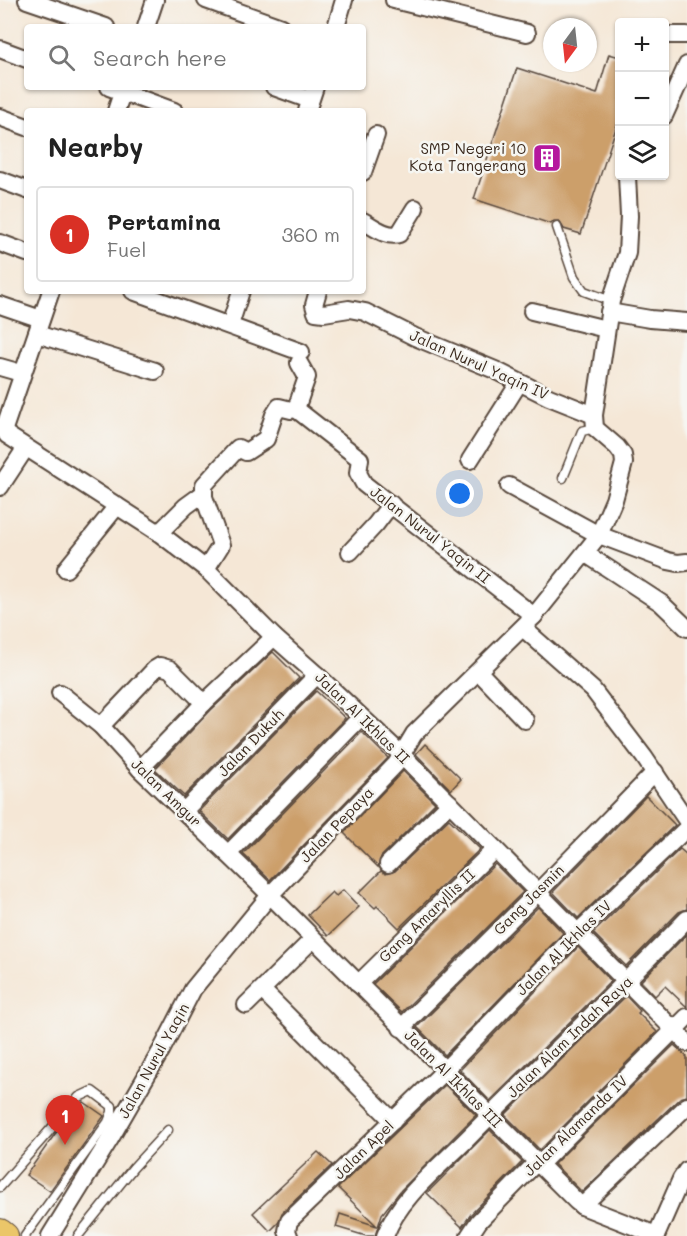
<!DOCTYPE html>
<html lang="en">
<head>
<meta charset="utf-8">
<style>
	body { margin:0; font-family:Mali,sans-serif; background:#f6f6f6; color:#222 }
	.controls { position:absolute; right:18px; top:18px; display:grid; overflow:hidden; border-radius:6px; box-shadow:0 2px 4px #0004 }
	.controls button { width:54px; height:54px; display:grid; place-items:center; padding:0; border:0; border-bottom:2px solid #e0e0e0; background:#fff; color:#222; font:30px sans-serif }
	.compass { position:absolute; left:543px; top:18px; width:54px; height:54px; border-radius:50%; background:#fff; box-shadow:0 2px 4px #0004; rotate:195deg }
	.you { position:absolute; left:460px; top:494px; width:21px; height:21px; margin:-15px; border:4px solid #fff; border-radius:50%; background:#1a73e8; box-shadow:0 0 0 9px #1a73e833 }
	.badge { display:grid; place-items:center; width:39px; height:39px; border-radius:50%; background:#d93025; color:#fff; font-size:20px; font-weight:700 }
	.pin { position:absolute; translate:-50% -50px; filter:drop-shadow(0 2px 3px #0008) }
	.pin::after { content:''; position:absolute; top:32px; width:21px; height:18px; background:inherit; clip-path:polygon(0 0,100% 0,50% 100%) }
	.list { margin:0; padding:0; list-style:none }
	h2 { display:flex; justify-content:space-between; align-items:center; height:78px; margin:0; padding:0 24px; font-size:26px }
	h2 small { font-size:20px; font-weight:400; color:#767676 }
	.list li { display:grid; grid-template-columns:39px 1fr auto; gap:18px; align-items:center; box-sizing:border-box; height:96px; margin:0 12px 12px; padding:0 12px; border:2px solid #e0e0e0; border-radius:6px }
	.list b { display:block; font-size:22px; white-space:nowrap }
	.list p { margin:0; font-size:20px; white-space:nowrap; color:#767676 }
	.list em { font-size:20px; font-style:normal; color:#767676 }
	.icon { flex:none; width:33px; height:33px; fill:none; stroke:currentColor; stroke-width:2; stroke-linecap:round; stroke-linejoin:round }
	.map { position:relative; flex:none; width:687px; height:1236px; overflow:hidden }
	.search { position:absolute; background:#fff; box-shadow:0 2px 4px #0004; left:24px; top:24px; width:342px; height:66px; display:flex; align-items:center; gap:15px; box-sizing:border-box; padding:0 21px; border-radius:6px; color:#767676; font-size:22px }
	.panel { position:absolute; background:#fff; box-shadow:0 2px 4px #0004; left:24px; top:108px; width:342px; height:186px; border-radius:6px }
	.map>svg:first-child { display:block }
</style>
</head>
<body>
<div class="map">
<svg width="687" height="1236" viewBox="0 0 687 1236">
	<rect width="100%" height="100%" fill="#f6f6f2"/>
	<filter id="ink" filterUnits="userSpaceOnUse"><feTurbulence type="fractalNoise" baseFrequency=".0167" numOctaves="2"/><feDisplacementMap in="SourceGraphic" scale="12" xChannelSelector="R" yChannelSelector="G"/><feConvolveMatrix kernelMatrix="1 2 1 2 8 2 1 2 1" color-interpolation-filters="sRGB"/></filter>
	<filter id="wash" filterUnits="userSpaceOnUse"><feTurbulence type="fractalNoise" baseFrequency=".008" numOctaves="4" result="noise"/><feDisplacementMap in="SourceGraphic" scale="24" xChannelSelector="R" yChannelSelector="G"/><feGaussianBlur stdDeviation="1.35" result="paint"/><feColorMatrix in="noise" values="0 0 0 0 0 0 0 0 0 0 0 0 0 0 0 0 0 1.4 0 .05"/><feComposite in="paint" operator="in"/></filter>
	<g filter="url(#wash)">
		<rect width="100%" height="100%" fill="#f5e7d6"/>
		<g id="blocks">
			<g fill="#cc9f6b">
				<polygon points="609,54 620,57 620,116 581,234 564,229 559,221 554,221 551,224 474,199 517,68 597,94"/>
				<polygon points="273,652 299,678 184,796 155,769 211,710"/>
				<polygon points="316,691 345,718 228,839 199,811"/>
				<polygon points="362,732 388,758 270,880 243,854"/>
				<polygon points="425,744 461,779 451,790 416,754"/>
				<polygon points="403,771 435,803 381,857 378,867 344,833"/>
				<polygon points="646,796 675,825 578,918 553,892"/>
				<polygon points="449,819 480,849 399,928 377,906 375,908 359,893 381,871 386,874 395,871"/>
				<polygon points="680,849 687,855 687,909 679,912 626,966 593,933"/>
				<polygon points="495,864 523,892 402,1012 373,984"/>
				<polygon points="343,890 359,907 328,936 308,915 332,892 336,896"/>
				<polygon points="538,907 563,933 445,1055 417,1027"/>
				<polygon points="687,934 687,1007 665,986 655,996 641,981"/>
				<polygon points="578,947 611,981 490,1101 460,1070"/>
				<polygon points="626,996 640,1011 638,1013 657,1032 540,1150 505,1115"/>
				<polygon points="674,1045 687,1057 687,1096 680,1098 582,1192 554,1164"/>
				<polygon points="445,1085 476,1115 401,1190 382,1214 375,1236 366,1236 336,1227 340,1214 377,1226 338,1188"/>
				<polygon points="84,1102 104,1116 50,1191 26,1175 55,1134"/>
				<polygon points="490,1130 522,1162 471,1214 462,1227 427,1193"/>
				<polygon points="318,1152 332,1165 282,1213 278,1223 270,1231 253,1213"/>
			</g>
		</g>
	</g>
	<g filter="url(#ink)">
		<use href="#blocks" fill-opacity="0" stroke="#57463a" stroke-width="1.5"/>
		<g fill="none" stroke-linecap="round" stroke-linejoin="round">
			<g stroke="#57463a" stroke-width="11">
				<g id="service">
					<polyline points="557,227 574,277 584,291 611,301"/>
					<polyline points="563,478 582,431 595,428"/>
					<polyline points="0,1187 79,1097 92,1091 112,1106 112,1112 108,1122 25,1236"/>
					<polyline points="78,1236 133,1168 168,1130"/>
				</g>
			</g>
			<g stroke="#57463a" stroke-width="20">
				<g id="minor">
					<polyline points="27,0 106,27"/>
					<polyline points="206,0 281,27"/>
					<polyline points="394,0 527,33"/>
					<polyline points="146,27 155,0"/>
					<polyline points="336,27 344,0"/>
					<polyline points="664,35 687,35"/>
					<polyline points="0,49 27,59"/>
					<polyline points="109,87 174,111"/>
					<polyline points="274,87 310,100"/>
					<polyline points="116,111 124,87"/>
					<polyline points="307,111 315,87"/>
					<polyline points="664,116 687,65"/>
					<polyline points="0,117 27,127"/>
					<polyline points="363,172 376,135"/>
					<polyline points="0,180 27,190"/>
					<path d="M 363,221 C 374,227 387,238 399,234 L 415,208"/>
					<polyline points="0,243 27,253"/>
					<polyline points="51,291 4,429 7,435 159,533 206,569 274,637 317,675 402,755 687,1043"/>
					<polyline points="133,291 301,352"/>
					<polyline points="318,291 314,305 316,312 324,313 349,309 365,312 415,337 495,370 549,397 594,415"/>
					<polyline points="0,305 41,319"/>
					<polyline points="532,311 606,329"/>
					<polyline points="609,312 650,319 687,322"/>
					<polyline points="230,325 241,291"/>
					<polyline points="37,334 155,371"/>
					<polyline points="0,367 21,373"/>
					<polyline points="296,409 360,459 358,473 364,484 534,616"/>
					<polyline points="470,460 519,383"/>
					<polyline points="509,486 599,535 668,561 678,563 687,562"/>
					<polyline points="0,487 25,449"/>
					<polyline points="159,533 186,506 204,493"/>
					<polyline points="350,552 376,524 391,504"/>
					<polyline points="586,554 661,603 687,628"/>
					<polyline points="66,569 117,506"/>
					<polyline points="206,569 221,545 204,497 204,485 238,448 246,452 266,439 274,415 279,407 291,410 296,409 307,377 299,363"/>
					<polyline points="523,628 593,690 644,757 687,821"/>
					<polyline points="479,672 525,720"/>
					<polyline points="60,693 101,726 140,769 258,883 576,1201 582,1206 656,1235"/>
					<polyline points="101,726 155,669 160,666 170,669 204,703"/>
					<polyline points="140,769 204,703 274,637"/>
					<polyline points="184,811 317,675"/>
					<polyline points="228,854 361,717"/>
					<polyline points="388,864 450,803"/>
					<polyline points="358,984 495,849"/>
					<polyline points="262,990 393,1121"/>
					<polyline points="246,1005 313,939"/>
					<polyline points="401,1028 538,892 655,772"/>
					<polyline points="582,1206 687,1106"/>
					<polyline points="50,1236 110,1139 162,1049 193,989 270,895 396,764 414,734 534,616 599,535 614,500 624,463 623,455 617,447 595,428 594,415 611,301 627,253 629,216 627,176"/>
					<polyline points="289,1236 287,1231 289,1221 438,1077 579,931 687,828"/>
					<path d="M 385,1236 C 399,1198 438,1168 467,1139 C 540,1065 615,994 687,919"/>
					<polyline points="469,1236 479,1221 532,1167 540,1164 687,1017"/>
					<polyline points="656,1236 681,1179 687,1170"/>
				</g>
			</g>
			<g stroke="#57463a" stroke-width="28">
				<polyline id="primary" points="0,1232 5,1236"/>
			</g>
			<use href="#service" stroke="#fff" stroke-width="8"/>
			<use href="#minor" stroke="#fff" stroke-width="16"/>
			<use href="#primary" stroke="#ebc669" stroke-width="26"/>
		</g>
	</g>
	<defs>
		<g id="building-square" transform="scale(1.5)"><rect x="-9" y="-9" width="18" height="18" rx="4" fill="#b5179e" stroke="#f6f6f2"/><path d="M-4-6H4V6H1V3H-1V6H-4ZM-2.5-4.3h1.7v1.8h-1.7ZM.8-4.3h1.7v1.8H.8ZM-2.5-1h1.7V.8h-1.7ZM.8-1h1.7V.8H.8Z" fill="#fff"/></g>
	</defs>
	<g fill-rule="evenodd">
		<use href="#building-square" x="547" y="158"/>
	</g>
	<g text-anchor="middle" stroke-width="5" stroke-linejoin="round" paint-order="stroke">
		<g font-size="15" fill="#3b2a1e" stroke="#f6f6f2" text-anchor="end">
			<text x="526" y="154">SMP Negeri 10<tspan x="526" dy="17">Kota Tangerang</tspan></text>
		</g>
		<g font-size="15" fill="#3b2a1e" stroke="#f6f6f2">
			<text transform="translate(479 365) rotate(24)" y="5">Jalan Nurul Yaqin IV</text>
			<text transform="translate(430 535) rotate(38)" y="5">Jalan Nurul Yaqin II</text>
			<text transform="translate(362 718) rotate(44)" y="5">Jalan Al Ikhlas II</text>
			<text transform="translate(251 743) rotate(-46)" y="5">Jalan Dukuh</text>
			<text transform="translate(166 793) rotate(44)" y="5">Jalan Amgur</text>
			<text transform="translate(337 825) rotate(-46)" y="5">Jalan Pepaya</text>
			<text transform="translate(529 900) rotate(-45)" y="5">Gang Jasmin</text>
			<text transform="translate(427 916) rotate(-44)" y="5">Gang Amaryllis II</text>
			<text transform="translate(564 948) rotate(-45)" y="5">Jalan Al Ikhlas IV</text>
			<text transform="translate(570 1037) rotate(-44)" y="5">Jalan Alam Indah Raya</text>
			<text transform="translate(154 1061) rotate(-61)" y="5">Jalan Nurul Yaqin</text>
			<text transform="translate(453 1079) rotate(45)" y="5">Jalan Al Ikhlas III</text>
			<text transform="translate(576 1126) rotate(-44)" y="5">Jalan Alamanda IV</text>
			<text transform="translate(364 1150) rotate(-44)" y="5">Jalan Apel</text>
		</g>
	</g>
</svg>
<div class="controls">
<button>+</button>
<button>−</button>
<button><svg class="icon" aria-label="layers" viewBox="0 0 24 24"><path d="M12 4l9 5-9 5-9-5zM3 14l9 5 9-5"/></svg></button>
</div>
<svg class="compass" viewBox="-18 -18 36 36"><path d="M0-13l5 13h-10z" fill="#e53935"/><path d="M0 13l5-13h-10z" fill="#767676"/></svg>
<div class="you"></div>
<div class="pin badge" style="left:65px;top:1145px">1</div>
<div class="search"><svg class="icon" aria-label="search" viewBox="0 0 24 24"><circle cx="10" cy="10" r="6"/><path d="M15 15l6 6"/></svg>Search here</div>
<section class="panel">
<h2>Nearby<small></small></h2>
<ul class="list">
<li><span class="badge">1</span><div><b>Pertamina</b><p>Fuel</p></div><em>360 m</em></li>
</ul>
</section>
</div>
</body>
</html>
